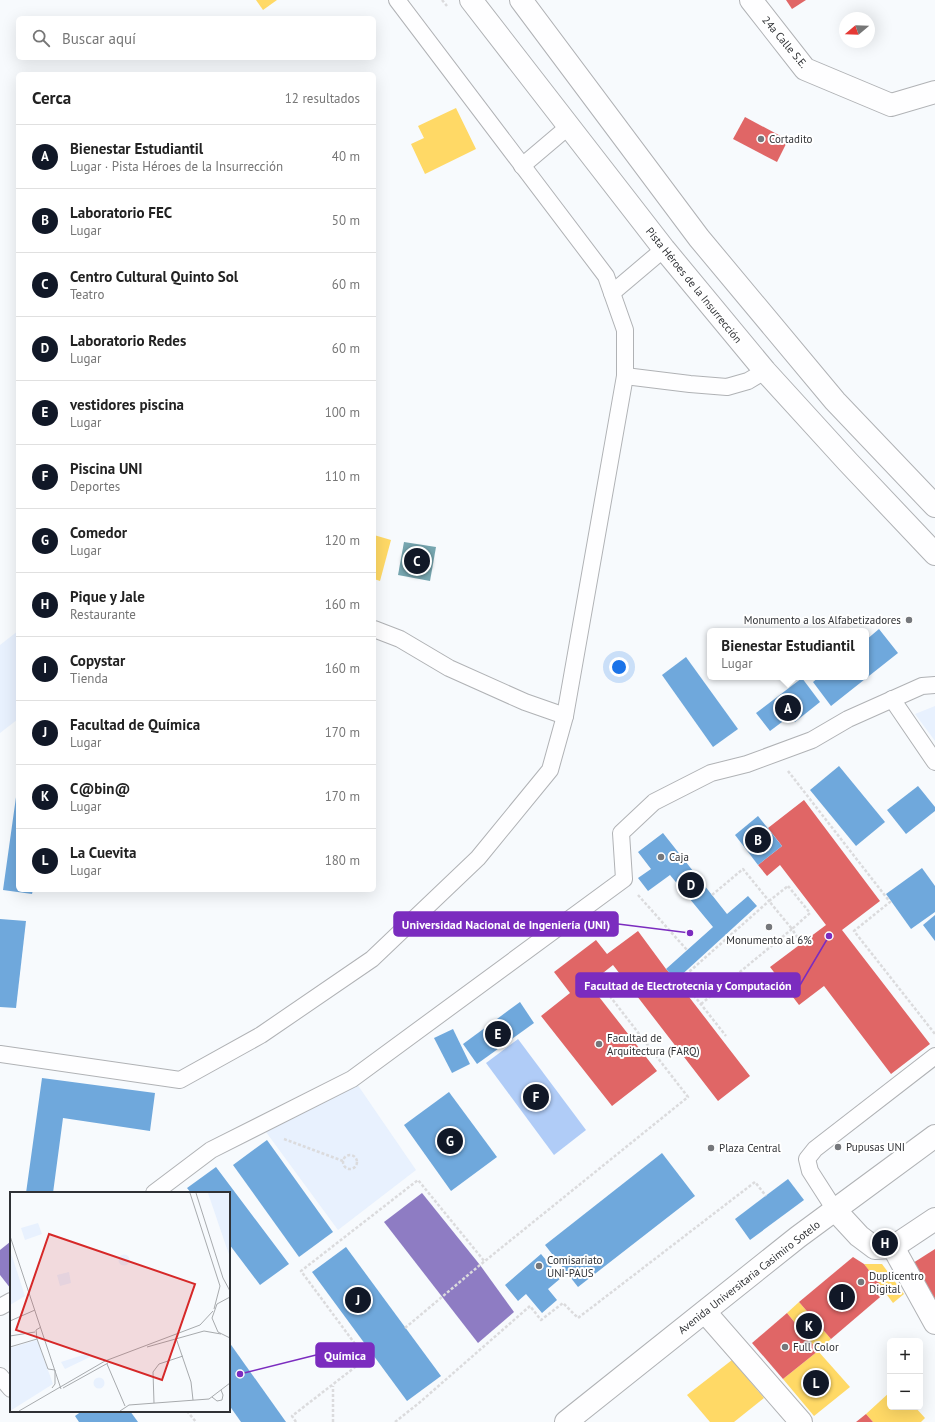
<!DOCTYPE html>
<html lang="es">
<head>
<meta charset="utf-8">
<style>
	body { margin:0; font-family:"PT Sans",sans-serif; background:#f6f6f6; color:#222 }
	.controls { position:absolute; right:12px; bottom:12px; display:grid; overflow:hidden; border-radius:6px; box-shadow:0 4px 16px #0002 }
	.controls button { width:36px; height:36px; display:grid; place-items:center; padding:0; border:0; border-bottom:1px solid #e0e0e0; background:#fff; color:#222; font:20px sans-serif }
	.compass { position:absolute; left:839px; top:12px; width:36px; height:36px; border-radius:50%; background:#fff; box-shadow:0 4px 16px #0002; rotate:251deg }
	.you { position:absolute; left:619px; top:667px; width:14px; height:14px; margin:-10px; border:3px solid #fff; border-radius:50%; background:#1a73e8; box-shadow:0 0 0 6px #1a73e833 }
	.badge { display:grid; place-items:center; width:26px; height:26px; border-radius:50%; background:#111827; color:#fff; font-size:13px; font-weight:700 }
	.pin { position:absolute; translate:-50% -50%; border:2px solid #fff; box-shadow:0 1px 4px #0006 }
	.popup { position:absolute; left:707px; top:628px; width:162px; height:52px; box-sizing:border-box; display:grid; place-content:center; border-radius:6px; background:#fff; filter:drop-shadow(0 1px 3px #0005); font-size:13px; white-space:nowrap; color:#767676 }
	.popup b { font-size:15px; color:#222 }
	.popup::after { content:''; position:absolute; left:50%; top:100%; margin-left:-8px; border:8px solid transparent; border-top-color:#fff }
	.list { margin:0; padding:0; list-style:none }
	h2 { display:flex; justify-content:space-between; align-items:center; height:52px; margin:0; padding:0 16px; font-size:17px }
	h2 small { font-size:13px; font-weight:400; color:#767676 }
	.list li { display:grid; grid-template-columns:26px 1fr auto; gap:12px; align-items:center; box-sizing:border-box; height:64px; padding:0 16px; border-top:1px solid #e0e0e0 }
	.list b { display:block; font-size:15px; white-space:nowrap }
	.list p { margin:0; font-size:13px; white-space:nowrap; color:#767676 }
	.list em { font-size:13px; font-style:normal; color:#767676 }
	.icon { flex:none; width:22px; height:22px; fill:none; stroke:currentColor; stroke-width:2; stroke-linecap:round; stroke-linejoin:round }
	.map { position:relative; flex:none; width:935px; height:1422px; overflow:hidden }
	.search { position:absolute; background:#fff; box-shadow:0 4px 16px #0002; left:16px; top:16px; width:360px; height:44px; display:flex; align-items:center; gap:10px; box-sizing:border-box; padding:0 14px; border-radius:6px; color:#767676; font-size:15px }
	.panel { position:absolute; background:#fff; box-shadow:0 4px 16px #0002; left:16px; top:72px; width:360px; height:820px; border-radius:6px }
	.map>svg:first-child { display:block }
</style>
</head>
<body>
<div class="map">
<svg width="935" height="1422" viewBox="0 0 935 1422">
	<rect width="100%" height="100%" fill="#f7fafd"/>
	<g fill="#e8f1fe">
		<polygon points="18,631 18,719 0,733 0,645"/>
		<polygon points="935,706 935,741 915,714"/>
		<polygon points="357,1084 416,1170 338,1230 266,1132"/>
	</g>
	<polygon fill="#b0ccf7" points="518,1039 586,1130 554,1155 486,1063"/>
	<g fill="#ffd966">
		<polygon points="256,0 277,0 263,10"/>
		<polygon points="456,108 476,149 425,174 411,144 424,138 418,126"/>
		<polygon points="374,535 391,540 380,581 374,579"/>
		<polygon points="864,1264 882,1264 904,1294 893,1303"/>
		<polygon points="799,1302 831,1339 818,1351 787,1313"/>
		<polygon points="818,1351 850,1387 814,1416 783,1379"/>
		<polygon points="732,1360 764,1398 734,1422 710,1422 687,1395"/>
		<polygon points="890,1392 890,1407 915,1407 925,1418 921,1422 873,1422 866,1414"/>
	</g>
	<g fill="#e06666">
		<polygon points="786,0 806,0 792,9"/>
		<polygon points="745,117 788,140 777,162 733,139"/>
		<polygon points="804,800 880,901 842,930 930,1044 891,1074 824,986 799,1005 770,967 826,925 780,865 767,876 758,865 782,846 768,828"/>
		<polygon points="638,931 666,969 676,980 750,1076 718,1101 613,965 589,984 657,1071 612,1106 541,1016 570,993 554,972 596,940 607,954"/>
		<polygon points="935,1249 935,1299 913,1263"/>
		<polygon points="853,1257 864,1264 886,1292 831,1339 799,1302"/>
		<polygon points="787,1313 818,1351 783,1379 752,1343"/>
		<polygon points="866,1414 873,1422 856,1422"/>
	</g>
	<g fill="#8e7cc3">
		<polygon points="422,1193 480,1265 514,1312 478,1343 384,1222"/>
		<polygon points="10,1242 11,1243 11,1289 0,1275 0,1250"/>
	</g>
	<g fill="#6fa8dc">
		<polygon points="879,629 898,653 831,706 813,682 819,677 866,677 866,640"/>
		<polygon points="686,657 738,729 713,747 662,675"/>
		<polygon points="802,678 820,702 795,722 790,716 770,731 756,713"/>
		<polygon points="839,766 885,822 856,846 810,790"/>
		<polygon points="918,786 935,807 935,811 906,834 887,810"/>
		<polygon points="17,790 18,890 33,890 32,894 3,890"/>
		<polygon points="758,816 782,846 758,865 735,835"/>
		<polygon points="663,833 727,914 748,896 757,906 676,980 666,969 713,927 670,875 648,891 638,878 651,869 638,852"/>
		<polygon points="922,868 935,886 935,912 911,929 886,894"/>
		<polygon points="935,915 935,941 923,925"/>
		<polygon points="0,919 26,921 16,1008 0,1007"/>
		<polygon points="520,1002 534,1023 477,1064 463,1044"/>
		<polygon points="453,1029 470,1064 452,1073 434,1038"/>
		<polygon points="42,1078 155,1093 150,1131 63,1118 53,1193 26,1193"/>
		<polygon points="449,1092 497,1157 451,1191 404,1125"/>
		<polygon points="267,1140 333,1232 299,1257 233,1165"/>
		<polygon points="662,1153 695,1196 578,1287 545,1245"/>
		<polygon points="216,1167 289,1264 260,1285 229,1244 229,1193 191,1193 187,1188"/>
		<polygon points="788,1179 804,1200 750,1240 735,1219"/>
		<polygon points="346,1247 441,1376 407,1401 312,1272"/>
		<polygon points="541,1254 561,1278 548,1289 557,1300 542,1313 526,1294 518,1301 505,1285"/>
		<polygon points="229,1342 286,1422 241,1422 229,1405"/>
		<polygon points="82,1411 130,1411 138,1422 79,1422 75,1416"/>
	</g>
	<polygon fill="#76a5af" points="404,542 436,547 430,581 398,575"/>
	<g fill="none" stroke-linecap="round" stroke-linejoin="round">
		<g stroke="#b0b2b5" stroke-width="18">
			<g id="lane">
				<polyline points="522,166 568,127"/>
				<polyline points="612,293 664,249"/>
				<polyline points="625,376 690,384 727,387 748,381 765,371"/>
				<polyline points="374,629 400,639 449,668 525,702 565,716"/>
				<polyline points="892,699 935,762"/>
				<polyline points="0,1054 180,1080 261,1035 372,959 478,858 550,770 565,716 625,376 625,330 606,276 397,0"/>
				<polyline points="154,1193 211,1150 352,1079 624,879 621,833 654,802 711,773 747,764 812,740 848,719 922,686 935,685"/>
				<polyline points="835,1210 810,1171 807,1159 815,1149 935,1056"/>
				<polyline points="0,1307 11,1301"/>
				<polyline points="0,1376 11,1389"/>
			</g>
		</g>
		<g stroke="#b0b2b5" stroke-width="24">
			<g id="street">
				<polyline points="751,0 805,69 891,105 935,92"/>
				<polyline points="835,1210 859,1236 875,1248 893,1247 935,1219"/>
				<polyline points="893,1247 935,1323"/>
				<polyline points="705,1312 801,1422"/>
			</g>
		</g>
		<g stroke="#b0b2b5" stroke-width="24">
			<polyline id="secondary" points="566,1422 798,1237 935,1136"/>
		</g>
		<g stroke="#b0b2b5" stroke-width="24">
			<g id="primary">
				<polyline points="471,0 664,249 765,371 848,462 935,554"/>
				<polyline points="521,0 699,238 835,401 935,506"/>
			</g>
		</g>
		<g stroke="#dbdbdd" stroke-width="2.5" stroke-dasharray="3 2" stroke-linecap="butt">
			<polyline points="442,0 447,6"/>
			<polyline points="788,771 890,902 854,931 935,1034"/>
			<polygon points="788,886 810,913 792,929 769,901"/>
			<polyline points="638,895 687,950"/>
			<polyline points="712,895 743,869 769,901 681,979 726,1036"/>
			<polyline points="701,1004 792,929 801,943"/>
			<polyline points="284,1139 343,1161"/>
			<circle cx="350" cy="1162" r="7"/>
			<polyline points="405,1328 480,1265 688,1097 602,986"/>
			<polyline points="367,1360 301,1271 418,1180 485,1262"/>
			<polyline points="187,1411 196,1422"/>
			<polyline points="296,1422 292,1416 372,1354"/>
			<polyline points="333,1422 333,1386"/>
			<polyline points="395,1422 419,1403 530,1306 541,1320 563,1303 578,1318 755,1182 766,1196"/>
		</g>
		<use href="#lane" stroke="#fefeff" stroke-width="16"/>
		<use href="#street" stroke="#fefeff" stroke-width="22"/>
		<use href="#secondary" stroke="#fefeff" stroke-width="22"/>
		<use href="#primary" stroke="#fefeff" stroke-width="22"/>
	</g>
	<g fill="#75777b" stroke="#fff" stroke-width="1.5">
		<circle cx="761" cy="139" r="4"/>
		<circle cx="909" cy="620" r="4"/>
		<circle cx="661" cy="857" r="4"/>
		<circle cx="769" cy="927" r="4"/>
		<circle cx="599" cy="1044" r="4"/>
		<circle cx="838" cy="1147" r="4"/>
		<circle cx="711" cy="1148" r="4"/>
		<circle cx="539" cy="1266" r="4"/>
		<circle cx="861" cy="1282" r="4"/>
		<circle cx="785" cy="1347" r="4"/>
	</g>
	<g text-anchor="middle" stroke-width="4" stroke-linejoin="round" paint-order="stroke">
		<g font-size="11" fill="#2f3135" stroke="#fff">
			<text transform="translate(785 42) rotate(50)" y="4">24a Calle S.E.</text>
			<text transform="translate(694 285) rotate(51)" y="4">Pista Héroes de la Insurrección</text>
			<text transform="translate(749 1277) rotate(-38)" y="4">Avenida Universitaria Casimiro Sotelo</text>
		</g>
		<g font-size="11" fill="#2f3135" stroke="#fff" text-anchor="start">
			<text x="769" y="143">Cortadito</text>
			<text x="901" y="624" text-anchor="end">Monumento a los Alfabetizadores</text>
			<text x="669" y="861">Caja</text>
			<text x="769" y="944" text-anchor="middle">Monumento al 6%</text>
			<text x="607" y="1042">Facultad de<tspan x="607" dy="13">Arquitectura (FARQ)</tspan></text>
			<text x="846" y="1151">Pupusas UNI</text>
			<text x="719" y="1152">Plaza Central</text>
			<text x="547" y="1264">Comisariato<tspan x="547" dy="13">UNI-PAUS</tspan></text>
			<text x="869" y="1280">Duplicentro<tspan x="869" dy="13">Digital</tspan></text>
			<text x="793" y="1351">Full Color</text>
		</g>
	</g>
	<g transform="translate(10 1192)">
		<rect width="220" height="220" fill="#f7fafd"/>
		<path d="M 198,1 L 220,1 L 220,65 L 216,54 ZM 28,31 L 32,42 L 15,48 L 11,36 ZM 0,58 L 15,104 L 0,113 ZM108.5 68a5.5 5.5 0 1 1 11 0a5.5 5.5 0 1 1-11 0ZM 59,80 L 61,91 L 50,94 L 47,83 ZM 27,148 L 43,192 L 0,219 L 0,156 ZM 79,161 L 80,165 L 55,177 L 51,170 ZM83.5 191a5.5 5.5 0 1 1 11 0a5.5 5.5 0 1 1-11 0Z" fill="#e8f1fe"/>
		<path fill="none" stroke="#a7aaad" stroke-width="1" d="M 180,1 L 210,94 L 204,117M 186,1 L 213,86 L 220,99M 0,44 L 51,197M 220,105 L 207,112 L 202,126 L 208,140 L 220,146M 0,129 L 25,118M 31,135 L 26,138 L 27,147 L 38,177 L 45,178M 0,144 L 25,140M 166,146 L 181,190 L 183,208M 0,155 L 27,147M 137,155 L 194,139 L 211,142M 97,172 L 115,214M 42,196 L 45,192 L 45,178M 53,196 L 98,171M 202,205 L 207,209 L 212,208 L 213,203 L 211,198M 144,211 L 143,180 L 149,172 L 173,164M 9,219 L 95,169 L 190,133 L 203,119M 110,219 L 119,213 L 199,207 L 220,191"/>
		<path fill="#d62828" fill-opacity="0.15" stroke="#d62828" stroke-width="2" d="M 39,42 L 185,92 L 152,188 L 6,138 Z"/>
		<rect width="220" height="220" fill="none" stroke="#2f3135" stroke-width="2"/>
	</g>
	<path fill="none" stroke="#7b2cbf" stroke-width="1.5" d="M690 933L618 924M829 936L800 985M240 1374L316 1355"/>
	<g fill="#7b2cbf" stroke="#fff" stroke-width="1.5">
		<circle cx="690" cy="933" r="4"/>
		<circle cx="829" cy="936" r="4"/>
		<circle cx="240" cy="1374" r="4"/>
	</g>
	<g fill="#7b2cbf" stroke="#7b2cbf" stroke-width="1.5">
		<rect x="394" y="912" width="224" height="24" rx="4"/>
		<rect x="576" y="973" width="224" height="24" rx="4"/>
		<rect x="316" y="1343" width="58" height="24" rx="4"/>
	</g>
	<g font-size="12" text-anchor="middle" font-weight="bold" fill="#fff">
		<text x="506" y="929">Universidad Nacional de Ingeniería (UNI)</text>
		<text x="688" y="990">Facultad de Electrotecnia y Computación</text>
		<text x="345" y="1360">Química</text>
	</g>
</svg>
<div class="controls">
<button>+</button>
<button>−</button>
</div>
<svg class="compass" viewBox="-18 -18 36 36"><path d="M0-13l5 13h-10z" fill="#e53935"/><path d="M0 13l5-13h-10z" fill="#767676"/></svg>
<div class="you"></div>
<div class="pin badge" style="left:788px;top:708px">A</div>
<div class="popup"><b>Bienestar Estudiantil</b>Lugar</div>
<div class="pin badge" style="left:758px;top:840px">B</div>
<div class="pin badge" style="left:417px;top:561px">C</div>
<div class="pin badge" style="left:691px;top:885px">D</div>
<div class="pin badge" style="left:498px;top:1034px">E</div>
<div class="pin badge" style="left:536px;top:1097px">F</div>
<div class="pin badge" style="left:450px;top:1141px">G</div>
<div class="pin badge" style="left:885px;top:1243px">H</div>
<div class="pin badge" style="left:842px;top:1297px">I</div>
<div class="pin badge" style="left:358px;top:1300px">J</div>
<div class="pin badge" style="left:809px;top:1326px">K</div>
<div class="pin badge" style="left:816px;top:1383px">L</div>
<div class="search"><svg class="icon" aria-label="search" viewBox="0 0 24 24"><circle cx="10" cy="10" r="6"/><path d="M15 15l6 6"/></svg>Buscar aquí</div>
<section class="panel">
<h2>Cerca<small>12 resultados</small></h2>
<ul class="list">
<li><span class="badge">A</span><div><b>Bienestar Estudiantil</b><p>Lugar · Pista Héroes de la Insurrección</p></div><em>40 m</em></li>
<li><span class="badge">B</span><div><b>Laboratorio FEC</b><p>Lugar</p></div><em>50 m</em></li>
<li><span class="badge">C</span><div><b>Centro Cultural Quinto Sol</b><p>Teatro</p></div><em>60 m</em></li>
<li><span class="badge">D</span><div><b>Laboratorio Redes</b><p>Lugar</p></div><em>60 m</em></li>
<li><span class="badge">E</span><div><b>vestidores piscina</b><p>Lugar</p></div><em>100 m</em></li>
<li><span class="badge">F</span><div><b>Piscina UNI</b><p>Deportes</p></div><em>110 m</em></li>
<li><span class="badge">G</span><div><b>Comedor</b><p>Lugar</p></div><em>120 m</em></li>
<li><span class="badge">H</span><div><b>Pique y Jale</b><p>Restaurante</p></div><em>160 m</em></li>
<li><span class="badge">I</span><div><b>Copystar</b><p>Tienda</p></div><em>160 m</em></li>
<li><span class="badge">J</span><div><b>Facultad de Química</b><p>Lugar</p></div><em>170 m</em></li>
<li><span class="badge">K</span><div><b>C@bin@</b><p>Lugar</p></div><em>170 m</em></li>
<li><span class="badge">L</span><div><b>La Cuevita</b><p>Lugar</p></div><em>180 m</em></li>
</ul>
</section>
</div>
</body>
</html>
